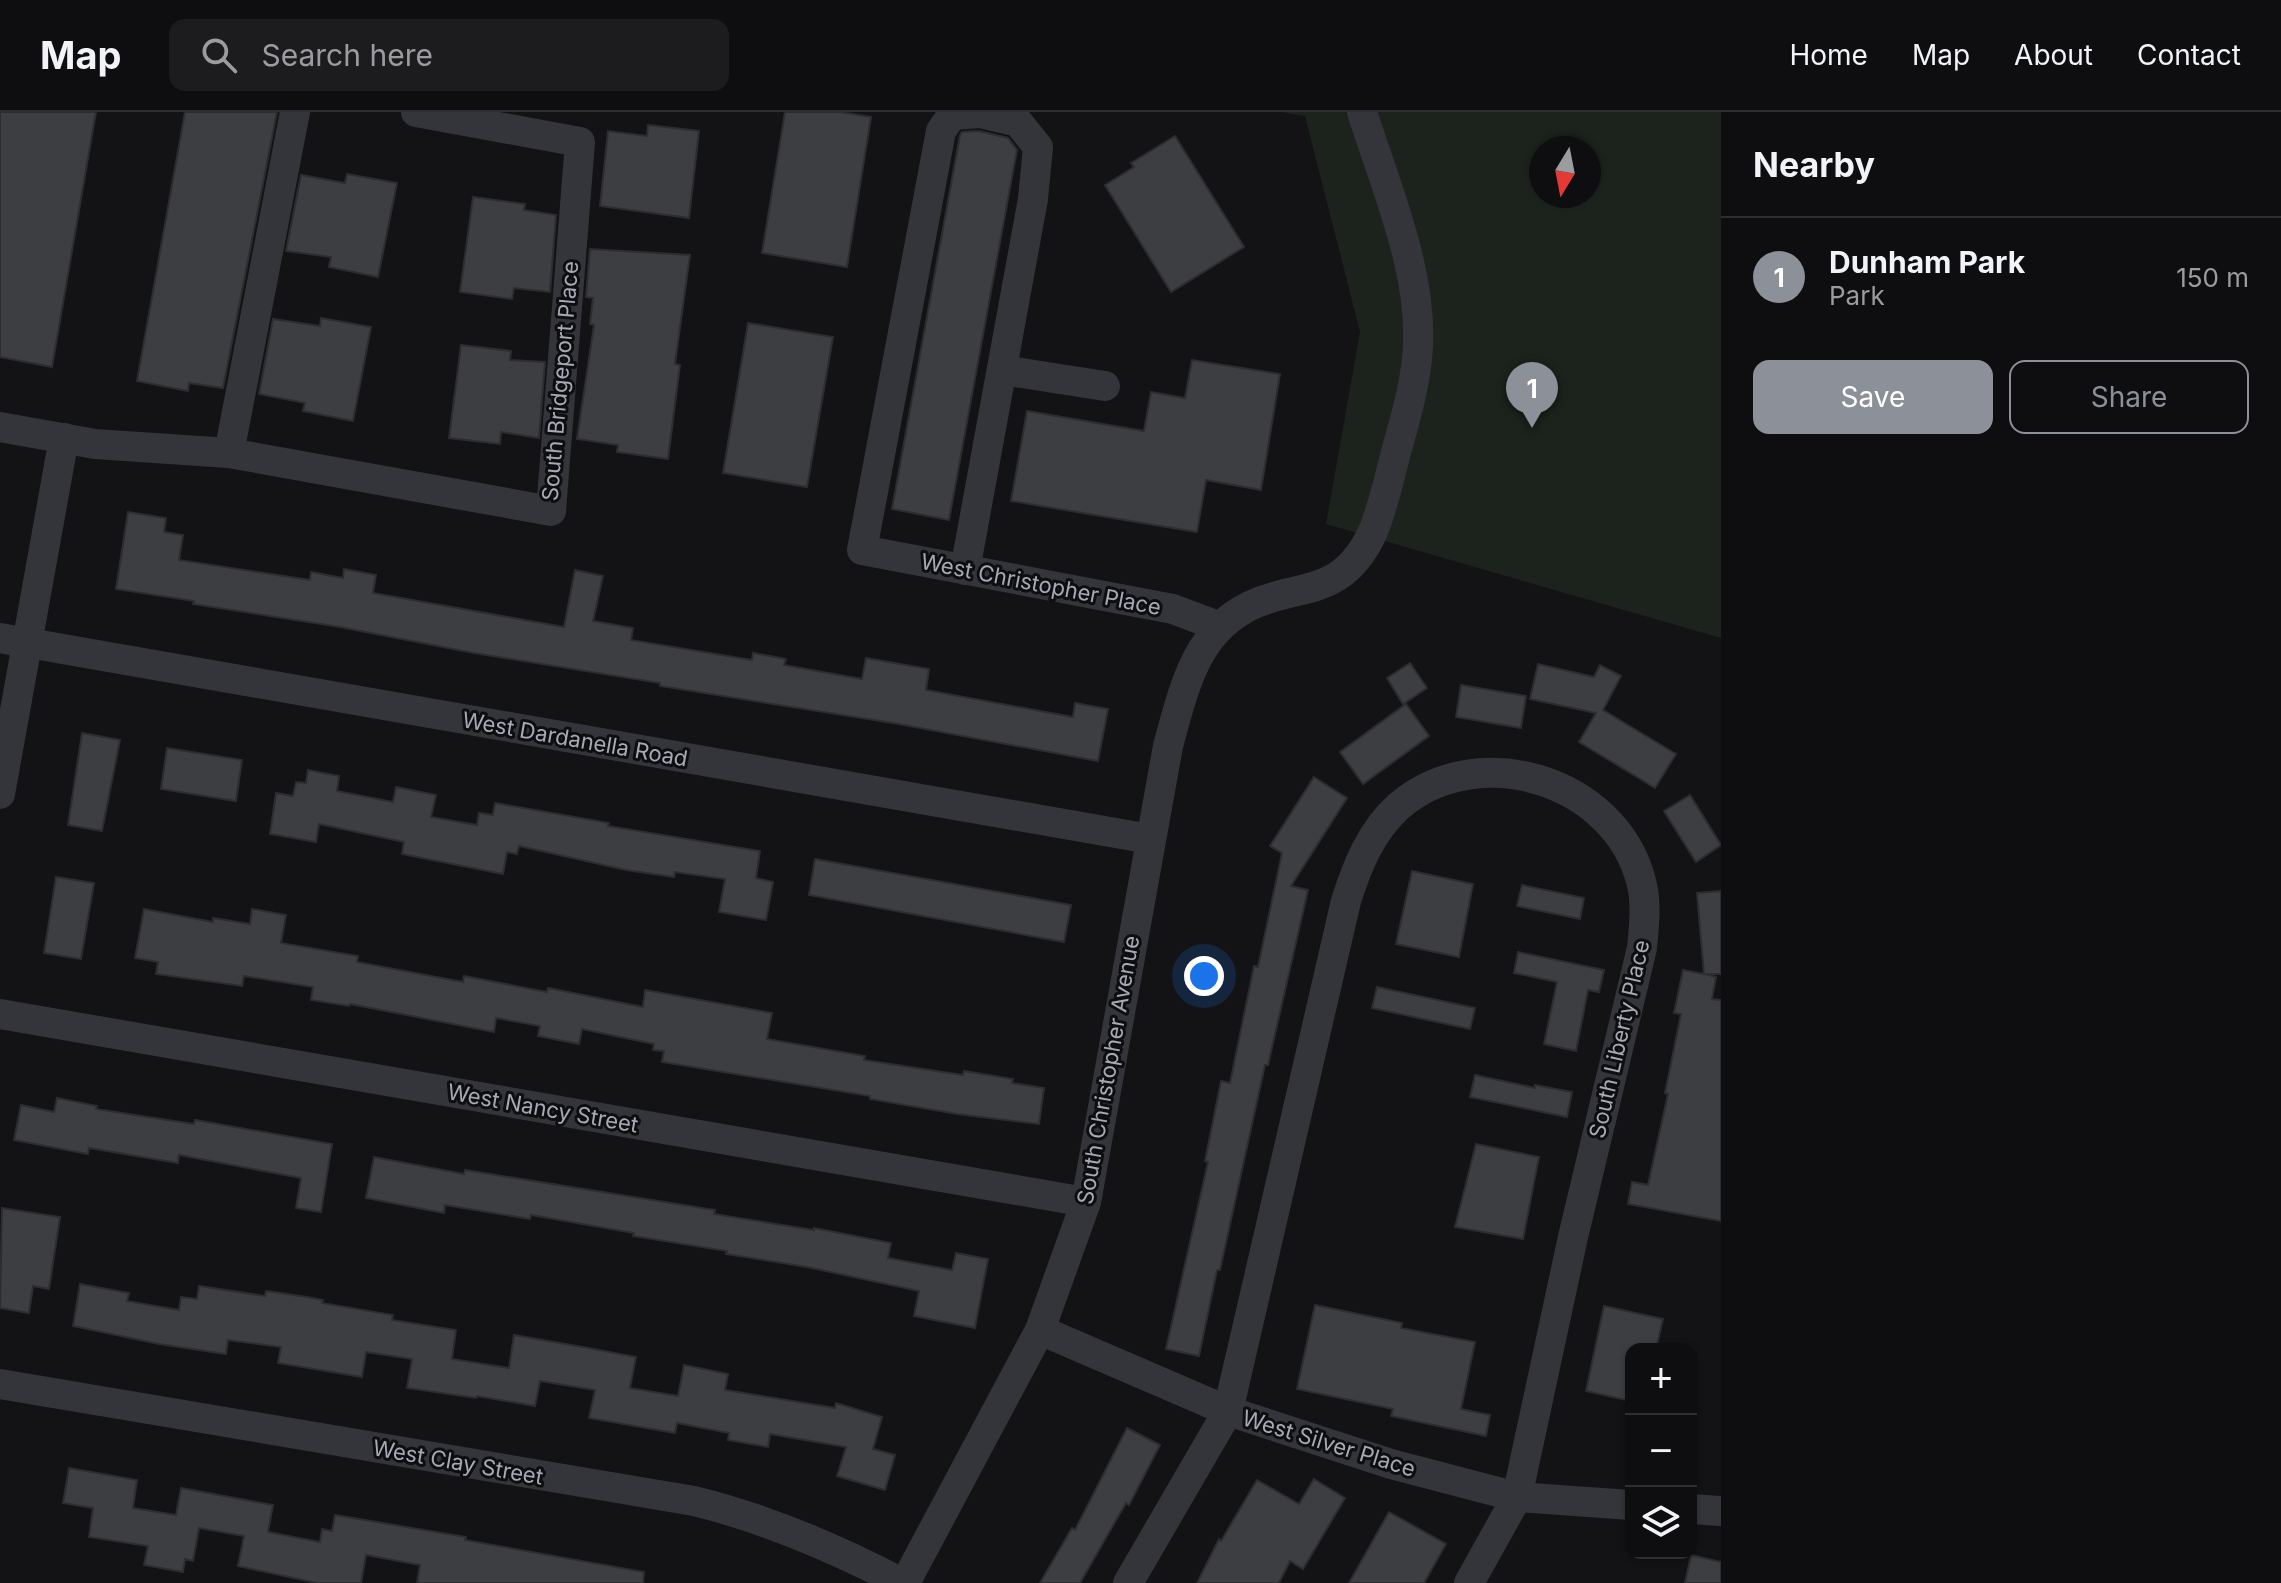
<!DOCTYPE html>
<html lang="en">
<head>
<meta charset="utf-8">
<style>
	body { margin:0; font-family:Inter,sans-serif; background:#1c1c1e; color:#f1f3f6 }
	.controls { position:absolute; right:24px; bottom:24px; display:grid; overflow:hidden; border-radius:16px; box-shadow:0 2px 6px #0004 }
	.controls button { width:72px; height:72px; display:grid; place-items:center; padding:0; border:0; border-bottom:2px solid #2e2e30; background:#0e0e10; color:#f1f3f6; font:40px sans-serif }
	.compass { position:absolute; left:1529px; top:24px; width:72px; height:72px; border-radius:50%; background:#0e0e10; box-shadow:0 2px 6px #0004; rotate:190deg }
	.you { position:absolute; left:1204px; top:864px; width:28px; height:28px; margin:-20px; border:6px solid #fff; border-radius:50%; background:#1a73e8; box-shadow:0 0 0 12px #1a73e833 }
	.badge { display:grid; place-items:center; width:52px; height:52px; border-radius:50%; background:#8c9099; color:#fff; font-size:26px; font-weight:700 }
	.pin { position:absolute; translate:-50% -66px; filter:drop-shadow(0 2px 4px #0008) }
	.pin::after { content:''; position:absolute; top:42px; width:28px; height:24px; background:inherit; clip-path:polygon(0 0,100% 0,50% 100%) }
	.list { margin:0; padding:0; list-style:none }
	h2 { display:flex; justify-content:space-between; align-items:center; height:104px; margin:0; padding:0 32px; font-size:34px }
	h2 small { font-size:26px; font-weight:400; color:#9b9c9f }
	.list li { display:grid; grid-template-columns:52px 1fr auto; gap:24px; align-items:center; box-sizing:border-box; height:120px; padding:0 32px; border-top:2px solid #2e2e30 }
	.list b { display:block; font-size:30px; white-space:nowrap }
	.list p { margin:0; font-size:26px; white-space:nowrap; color:#9b9c9f }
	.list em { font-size:26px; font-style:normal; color:#9b9c9f }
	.actions { display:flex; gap:16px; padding:24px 32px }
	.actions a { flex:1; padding:18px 0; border:2px solid #8c9099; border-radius:16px; text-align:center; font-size:28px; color:#8c9099 }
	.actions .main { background:#8c9099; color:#fff }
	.icon { flex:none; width:44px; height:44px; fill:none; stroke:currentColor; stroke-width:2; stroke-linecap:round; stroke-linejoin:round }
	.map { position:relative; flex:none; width:1721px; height:1471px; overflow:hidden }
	header { display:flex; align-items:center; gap:48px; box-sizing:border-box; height:112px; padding:0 40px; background:#0e0e10; border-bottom:2px solid #2e2e30 }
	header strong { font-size:38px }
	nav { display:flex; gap:44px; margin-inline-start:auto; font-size:28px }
	.search { width:560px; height:72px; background:#1c1c1e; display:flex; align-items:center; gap:20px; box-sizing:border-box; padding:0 28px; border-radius:16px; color:#9b9c9f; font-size:30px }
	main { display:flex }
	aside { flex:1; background:#0e0e10 }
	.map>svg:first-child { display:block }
</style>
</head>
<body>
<header>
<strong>Map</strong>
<div class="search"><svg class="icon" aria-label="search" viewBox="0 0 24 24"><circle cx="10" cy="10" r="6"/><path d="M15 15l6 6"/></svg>Search here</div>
<nav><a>Home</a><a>Map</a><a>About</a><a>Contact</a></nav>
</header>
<main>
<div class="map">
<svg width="1721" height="1471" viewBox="0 0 1721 1471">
	<rect width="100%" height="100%" fill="#131315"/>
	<path fill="#1b231c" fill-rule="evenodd" d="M 1281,0 L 1721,0 L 1721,526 L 1326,412 L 1360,220 L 1305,4 ZM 1541,36 L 1589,36 L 1589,84 L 1541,84 Z"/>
	<g fill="#3d3e42" stroke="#2d2d31" stroke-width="2">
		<polygon points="0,0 96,0 52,255 0,245"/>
		<polygon points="185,0 277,0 223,276 189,271 188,279 137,269"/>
		<polygon points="785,0 840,0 871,5 847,155 762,141"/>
		<polygon points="648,13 699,19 689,106 600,94 608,19 647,24"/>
		<polygon points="979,19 1008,26 1017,38 949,408 892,397 960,23 962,20"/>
		<polygon points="1175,24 1244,135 1171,180 1105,73 1134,55 1131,51"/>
		<polygon points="347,62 397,71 378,165 329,155 331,145 286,139 301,63 345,71"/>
		<polygon points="473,85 525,92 524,98 556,103 550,180 514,176 512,187 460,180"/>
		<polygon points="590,137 690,143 675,252 680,253 668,347 617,340 618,333 577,327 594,213 590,212 593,186 586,185"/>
		<polygon points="321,206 371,215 353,309 303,299 305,291 259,282 273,207 320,214"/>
		<polygon points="748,211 833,225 807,375 723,361"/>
		<polygon points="461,233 511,239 510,248 545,250 539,326 501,320 500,332 449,326"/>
		<polygon points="1192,248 1280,262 1261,378 1206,368 1197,420 1011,389 1027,299 1144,319 1151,280 1185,286"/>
		<polygon points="128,400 166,406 164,420 183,423 179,448 310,468 311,460 343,466 344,457 376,463 373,481 564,515 575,458 603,464 593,509 633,516 631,528 752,548 753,541 786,547 784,553 862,567 866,546 929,557 926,578 1073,605 1075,591 1108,597 1098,649 893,611 660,574 660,571 474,541 340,515 193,492 194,489 116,477"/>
		<polygon points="1410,551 1427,576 1403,592 1387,566"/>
		<polygon points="1538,552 1594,565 1600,553 1621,564 1603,598 1676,642 1655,676 1579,630 1596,601 1530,587"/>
		<polygon points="1461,573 1526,584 1521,616 1456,605"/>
		<polygon points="1406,592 1429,624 1363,672 1340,640"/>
		<polygon points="82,621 120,628 102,719 68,713"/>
		<polygon points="167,636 242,648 236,689 161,677"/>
		<polygon points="308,658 339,664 337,679 393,690 396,675 436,683 431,705 477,713 479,701 493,703 495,691 609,711 608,714 760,739 756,766 773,770 766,808 719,800 725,767 675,760 674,765 626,758 519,734 517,742 507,740 503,762 402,742 404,730 319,712 316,730 270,722 276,681 293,684 296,670 306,671"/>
		<polygon points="1314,665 1347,686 1291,774 1308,778 1268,953 1265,953 1220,1158 1217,1158 1199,1244 1166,1237 1208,1050 1205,1049 1221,969 1230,971 1254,854 1258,855 1282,741 1270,734"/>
		<polygon points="1690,683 1721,733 1696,750 1664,699"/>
		<polygon points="815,747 1071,793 1064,830 809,783"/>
		<polygon points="1412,759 1473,772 1459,845 1396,832"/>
		<polygon points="56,765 94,771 81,847 44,841"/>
		<polygon points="1522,773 1584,786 1580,807 1517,794"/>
		<polygon points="1721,779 1721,862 1705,862 1716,865 1712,887 1721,888 1721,1109 1628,1092 1632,1070 1648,1073 1668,982 1665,981 1681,902 1674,901 1683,858 1704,862 1697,781"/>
		<polygon points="144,797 213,810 213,806 250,812 252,797 286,803 281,831 358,844 357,850 463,870 464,864 547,880 548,876 643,895 645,878 772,901 767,927 865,944 864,948 963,963 964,959 1013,967 1012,971 1044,976 1039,1012 957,1002 870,987 870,984 662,950 664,939 653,938 654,932 582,917 579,932 538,924 540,914 496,906 494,920 350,892 349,894 311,888 313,875 244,864 242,874 156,862 158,850 135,846"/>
		<polygon points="1518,840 1604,858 1599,880 1588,878 1576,939 1544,932 1557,870 1514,861"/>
		<polygon points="1377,875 1475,896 1470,917 1372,896"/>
		<polygon points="1475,963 1535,976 1535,973 1572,980 1567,1005 1470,985"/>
		<polygon points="57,986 97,994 96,997 194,1012 195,1008 332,1032 321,1100 296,1096 301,1066 179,1043 178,1051 89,1036 88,1042 14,1028 21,993 54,1000"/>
		<polygon points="1476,1032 1539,1045 1523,1127 1455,1115"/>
		<polygon points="374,1045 464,1062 465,1058 715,1098 714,1102 814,1118 814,1116 891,1131 888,1146 952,1158 956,1141 988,1147 975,1216 914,1204 919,1179 807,1155 726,1142 727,1139 633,1124 634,1121 531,1103 530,1107 445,1093 444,1101 366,1086"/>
		<polygon points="2,1096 60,1105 49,1177 33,1174 29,1201 0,1196"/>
		<polygon points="80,1172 129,1181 127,1189 179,1198 181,1185 197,1187 199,1174 265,1184 266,1179 307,1185 323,1188 322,1191 393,1203 392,1208 456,1218 452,1247 509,1256 514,1223 588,1236 636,1245 630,1276 678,1284 684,1253 728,1262 725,1278 835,1296 836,1291 882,1305 873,1337 895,1343 885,1378 837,1364 846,1335 770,1322 768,1335 728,1328 729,1321 677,1311 675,1321 589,1306 595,1278 540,1269 535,1294 477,1284 476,1286 407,1276 412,1247 366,1240 362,1265 278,1251 281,1235 228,1228 226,1242 159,1232 73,1214"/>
		<polygon points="1315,1193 1402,1211 1401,1216 1475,1230 1461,1297 1490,1303 1486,1324 1391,1304 1393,1297 1297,1277"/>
		<polygon points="1604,1194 1663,1207 1656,1237 1631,1237 1631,1289 1586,1279"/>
		<polygon points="1127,1316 1160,1333 1129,1393 1126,1391 1080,1471 1040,1471 1072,1416 1075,1418"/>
		<polygon points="69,1356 137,1368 133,1396 176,1403 181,1376 273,1393 268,1420 320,1430 322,1417 332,1419 335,1403 466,1425 465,1428 644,1460 643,1471 417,1471 420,1453 366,1443 361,1471 317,1471 238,1454 244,1424 199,1416 193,1449 185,1447 183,1460 144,1453 148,1434 89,1425 93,1396 63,1391"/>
		<polygon points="1314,1367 1345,1386 1303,1457 1290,1449 1279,1471 1197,1471 1219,1427 1221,1429 1257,1368 1299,1392"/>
		<polygon points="1389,1400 1446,1432 1424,1471 1349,1471"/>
		<polygon points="1691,1443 1721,1450 1721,1471 1685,1471"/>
	</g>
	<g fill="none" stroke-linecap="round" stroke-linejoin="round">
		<g stroke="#34353a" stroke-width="30">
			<polyline points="295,0 229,341 551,399 580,30 416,0"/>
			<polyline points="1002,258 1105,274"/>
			<polyline points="0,315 95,332 229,341"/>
			<polyline points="965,458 1033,87 1038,35 1018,10 980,1 952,3 941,19 862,438 1173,497 1218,514"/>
			<polyline points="0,526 1150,727"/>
			<polyline points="0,682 64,326"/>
			<polyline points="0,902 1086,1090"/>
			<polyline points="1040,1218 1228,1299 1391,1352 1517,1385 1631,1393"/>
			<path d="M 0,1272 L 694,1389 C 768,1407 835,1436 902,1471"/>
			<polyline points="1691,1397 1721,1399"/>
			<path d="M 905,1471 L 1040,1218 L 1086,1090 L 1168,634 C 1186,568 1199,505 1274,485 C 1297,478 1322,476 1342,461 C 1374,436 1381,397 1391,360 C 1400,323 1413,285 1417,247 C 1426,166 1386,76 1362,0"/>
			<path d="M 1128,1471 L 1228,1299 L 1346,789 C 1357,754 1371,719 1399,694 C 1478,626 1615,668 1641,769 C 1647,790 1644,815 1642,836 L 1573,1125 L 1517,1385 L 1469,1471"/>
		</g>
	</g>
	<g text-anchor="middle" stroke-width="6" stroke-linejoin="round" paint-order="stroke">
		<g font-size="22" fill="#a5aab6" stroke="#0e0e10">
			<text transform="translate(560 269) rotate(-85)" y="8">South Bridgeport Place</text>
			<text transform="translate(1041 472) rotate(11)" y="8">West Christopher Place</text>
			<text transform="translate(575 627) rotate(10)" y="8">West Dardanella Road</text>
			<text transform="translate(1619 927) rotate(-77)" y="8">South Liberty Place</text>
			<text transform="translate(1108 958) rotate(-80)" y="8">South Christopher Avenue</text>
			<text transform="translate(543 996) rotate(10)" y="8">West Nancy Street</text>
			<text transform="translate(1329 1331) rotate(17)" y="8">West Silver Place</text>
			<text transform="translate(458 1350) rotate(10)" y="8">West Clay Street</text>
		</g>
	</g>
</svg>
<div class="controls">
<button>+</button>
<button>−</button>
<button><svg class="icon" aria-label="layers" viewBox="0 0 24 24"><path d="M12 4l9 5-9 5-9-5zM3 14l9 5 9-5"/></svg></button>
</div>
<svg class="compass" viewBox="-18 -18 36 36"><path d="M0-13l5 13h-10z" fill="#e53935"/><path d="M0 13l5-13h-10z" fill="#9b9c9f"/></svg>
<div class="you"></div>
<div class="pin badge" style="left:1532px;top:316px">1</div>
</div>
<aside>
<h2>Nearby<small></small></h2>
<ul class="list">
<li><span class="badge">1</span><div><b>Dunham Park</b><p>Park</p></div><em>150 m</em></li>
</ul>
<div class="actions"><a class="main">Save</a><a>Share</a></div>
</aside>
</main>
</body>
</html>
